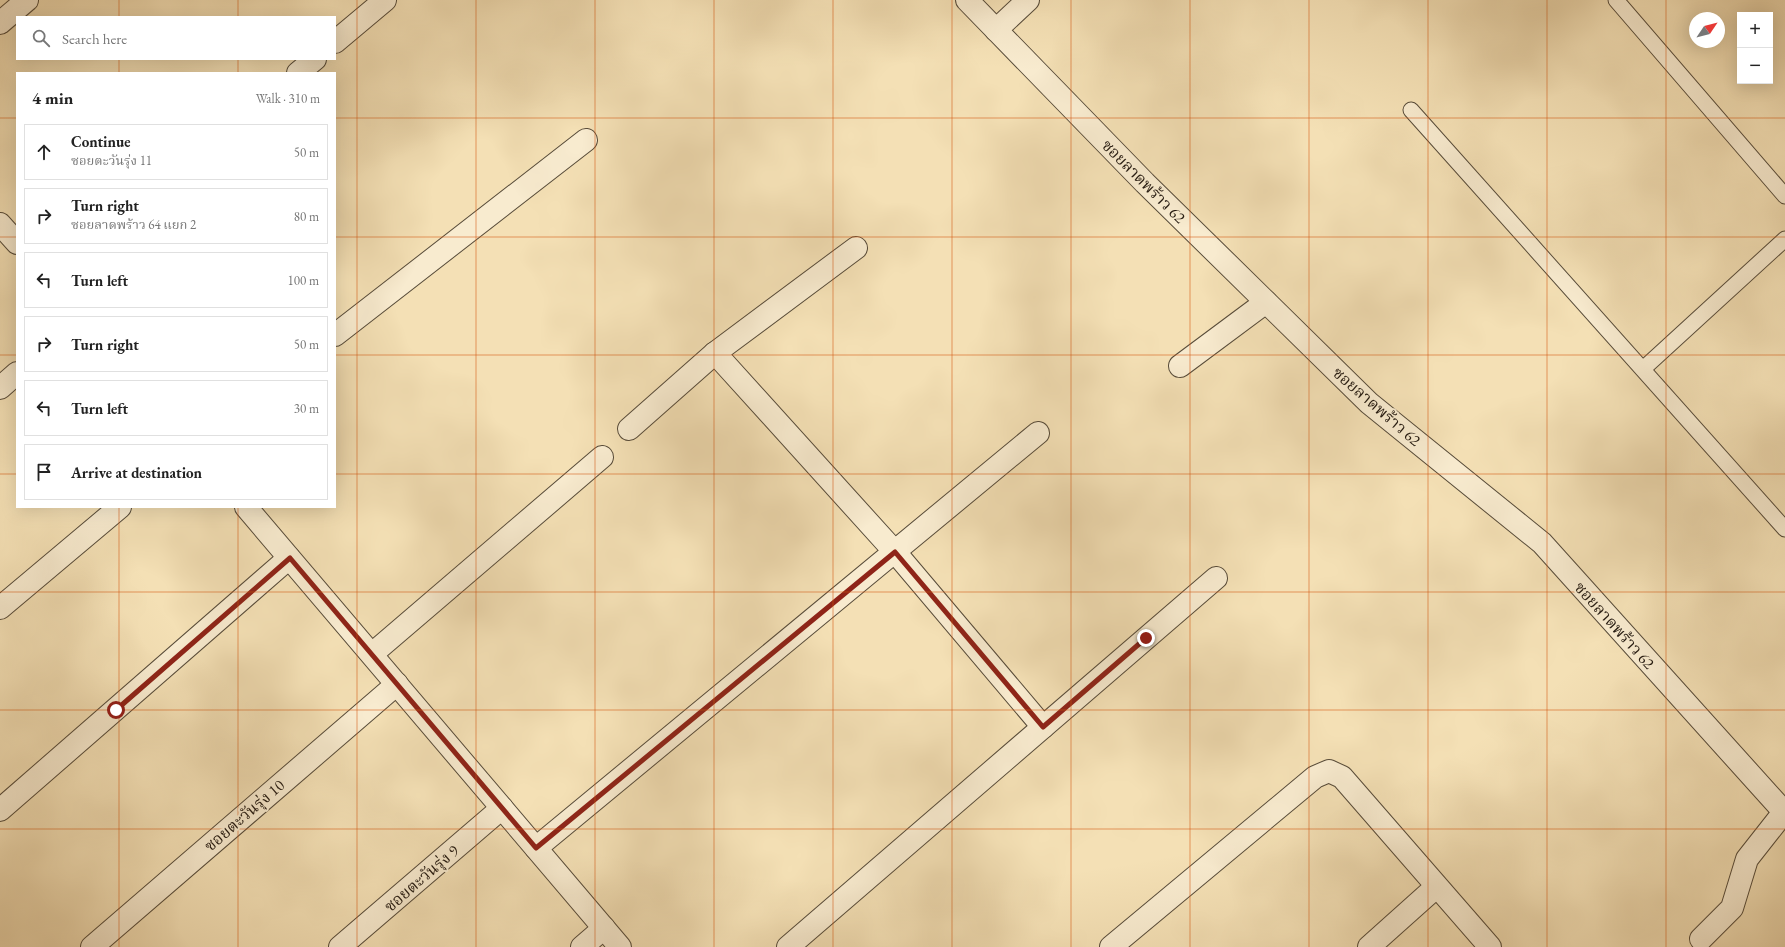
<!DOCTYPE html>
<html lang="en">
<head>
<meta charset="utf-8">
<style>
	body { margin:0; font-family:"EB Garamond","Noto Serif Thai",serif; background:#f2f2f2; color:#222 }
	.controls { position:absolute; right:12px; top:12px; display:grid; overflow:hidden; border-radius:0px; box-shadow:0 4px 16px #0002 }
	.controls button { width:36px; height:36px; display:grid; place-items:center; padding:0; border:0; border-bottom:1px solid #e0e0e0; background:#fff; color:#222; font:20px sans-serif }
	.compass { position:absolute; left:1689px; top:12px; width:36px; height:36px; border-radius:50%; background:#fff; box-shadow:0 4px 16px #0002; rotate:55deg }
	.stop { position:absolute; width:12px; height:12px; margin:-9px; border:3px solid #8f2418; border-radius:50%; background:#fff }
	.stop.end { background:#8f2418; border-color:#fff; box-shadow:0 1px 4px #0008 }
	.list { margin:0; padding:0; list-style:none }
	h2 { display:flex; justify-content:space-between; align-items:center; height:52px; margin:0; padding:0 16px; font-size:17px }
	h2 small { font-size:13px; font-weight:400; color:#767676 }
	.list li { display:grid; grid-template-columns:26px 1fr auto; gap:12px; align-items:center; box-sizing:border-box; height:56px; margin:0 8px 8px; padding:0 8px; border:1px solid #e0e0e0; border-radius:0px }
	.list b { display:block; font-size:15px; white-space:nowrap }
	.list p { margin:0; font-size:13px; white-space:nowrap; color:#767676 }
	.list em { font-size:13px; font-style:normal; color:#767676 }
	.icon { flex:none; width:22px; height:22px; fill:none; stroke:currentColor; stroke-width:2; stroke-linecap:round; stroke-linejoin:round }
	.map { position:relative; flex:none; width:1785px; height:947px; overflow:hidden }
	.search { position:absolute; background:#fff; box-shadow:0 4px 16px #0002; left:16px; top:16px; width:320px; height:44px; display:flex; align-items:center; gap:10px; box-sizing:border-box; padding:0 14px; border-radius:0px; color:#767676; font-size:15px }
	.panel { position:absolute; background:#fff; box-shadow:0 4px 16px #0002; left:16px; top:72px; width:320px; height:436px; border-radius:0px }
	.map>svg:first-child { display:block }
</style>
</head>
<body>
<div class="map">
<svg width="1785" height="947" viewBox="0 0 1785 947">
	<rect width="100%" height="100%" fill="#f4e0b5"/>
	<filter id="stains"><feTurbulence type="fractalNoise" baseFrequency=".005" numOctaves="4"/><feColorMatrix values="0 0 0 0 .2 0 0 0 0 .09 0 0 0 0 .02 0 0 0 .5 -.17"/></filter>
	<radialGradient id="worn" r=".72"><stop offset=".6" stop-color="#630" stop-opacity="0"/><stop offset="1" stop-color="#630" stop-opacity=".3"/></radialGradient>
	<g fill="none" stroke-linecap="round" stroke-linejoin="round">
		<g stroke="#584c3a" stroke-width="17">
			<g id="lane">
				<polyline points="1616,0 1785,196"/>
				<polyline points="1411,110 1785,529"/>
				<polyline points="1643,369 1785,239"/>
			</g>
		</g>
		<g stroke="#584c3a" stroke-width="24">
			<g id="street">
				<polyline points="967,0 1145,183 1369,403 1542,543 1785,813"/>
				<polyline points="0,23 27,0"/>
				<polyline points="996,30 1028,0"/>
				<polyline points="335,42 385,0"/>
				<polyline points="298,73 315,59"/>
				<polyline points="0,224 17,243"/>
				<polyline points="335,335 586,140"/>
				<polyline points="715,353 895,552 1043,727"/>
				<polyline points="1180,366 1266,302"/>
				<polyline points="0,388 17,373"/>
				<polyline points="629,429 715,353 856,248"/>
				<polyline points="246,507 620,947"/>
				<polyline points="0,608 120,507"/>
				<polyline points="372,654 602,457"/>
				<polyline points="0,810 289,558"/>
				<polyline points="536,848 1038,433"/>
				<polyline points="1701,939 1732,908 1747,859 1784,812"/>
				<polyline points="92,947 397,684"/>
				<polyline points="340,947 502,808"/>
				<polyline points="582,947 604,928"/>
				<polyline points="788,947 1216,578"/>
				<polyline points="1111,947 1315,777 1329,771 1342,777 1490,947"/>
				<polyline points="1369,947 1436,887"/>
			</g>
		</g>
		<use href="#lane" stroke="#f8ebcf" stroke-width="15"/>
		<use href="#street" stroke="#f8ebcf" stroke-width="22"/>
	</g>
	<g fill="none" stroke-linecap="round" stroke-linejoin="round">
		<polyline stroke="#8f2418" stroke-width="5" points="116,710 290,558 536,848 895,552 1043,727 1146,638"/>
	</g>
	<path fill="none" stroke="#d4530c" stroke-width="1" stroke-opacity="0.55" d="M 119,0 L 119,17M 238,0 L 238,17M 357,0 L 357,947M 476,0 L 476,947M 595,0 L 595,947M 714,0 L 714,947M 833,0 L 833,947M 952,0 L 952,947M 1071,0 L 1071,947M 1190,0 L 1190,947M 1309,0 L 1309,947M 1428,0 L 1428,947M 1547,0 L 1547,947M 1666,0 L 1666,947M 119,59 L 119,73M 238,59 L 238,73M 0,118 L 17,118M 335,118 L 1785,118M 0,237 L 17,237M 335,237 L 1785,237M 0,355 L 17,355M 335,355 L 1785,355M 0,474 L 17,474M 335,474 L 1785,474M 119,507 L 119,947M 238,507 L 238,947M 0,592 L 1785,592M 0,710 L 1785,710M 0,829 L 1785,829"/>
	<g text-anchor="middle" stroke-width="4" stroke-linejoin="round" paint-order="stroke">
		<g font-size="16" fill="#241a11" stroke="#f8ebcf">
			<text transform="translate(1144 181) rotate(45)" y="6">ซอยลาดพร้าว 62</text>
			<text transform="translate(1377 406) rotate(41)" y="6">ซอยลาดพร้าว 62</text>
			<text transform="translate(1615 625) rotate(48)" y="6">ซอยลาดพร้าว 62</text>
			<text transform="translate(244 815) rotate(-41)" y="6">ซอยตะวันรุ่ง 10</text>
			<text transform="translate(421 878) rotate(-41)" y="6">ซอยตะวันรุ่ง 9</text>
		</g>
	</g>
	<rect width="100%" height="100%" filter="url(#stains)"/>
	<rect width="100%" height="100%" fill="url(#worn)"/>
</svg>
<div class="controls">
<button>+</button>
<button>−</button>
</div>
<svg class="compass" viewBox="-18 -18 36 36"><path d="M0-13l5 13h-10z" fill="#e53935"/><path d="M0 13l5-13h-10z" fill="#767676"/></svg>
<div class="stop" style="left:116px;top:710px"></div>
<div class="stop end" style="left:1146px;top:638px"></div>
<div class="search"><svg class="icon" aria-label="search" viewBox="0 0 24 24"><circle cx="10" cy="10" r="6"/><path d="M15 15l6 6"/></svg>Search here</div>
<section class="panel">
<h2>4 min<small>Walk · 310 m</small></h2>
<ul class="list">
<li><svg class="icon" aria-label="ahead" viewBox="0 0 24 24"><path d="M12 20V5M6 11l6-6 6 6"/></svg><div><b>Continue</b><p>ซอยตะวันรุ่ง 11</p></div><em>50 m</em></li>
<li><svg class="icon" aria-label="right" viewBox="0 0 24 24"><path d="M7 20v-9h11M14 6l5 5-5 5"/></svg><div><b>Turn right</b><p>ซอยลาดพร้าว 64 แยก 2</p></div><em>80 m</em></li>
<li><svg class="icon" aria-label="left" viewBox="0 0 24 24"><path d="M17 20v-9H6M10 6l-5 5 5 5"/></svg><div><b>Turn left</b></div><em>100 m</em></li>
<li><svg class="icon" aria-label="right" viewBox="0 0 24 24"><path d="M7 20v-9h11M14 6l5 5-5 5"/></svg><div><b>Turn right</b></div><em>50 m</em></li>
<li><svg class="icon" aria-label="left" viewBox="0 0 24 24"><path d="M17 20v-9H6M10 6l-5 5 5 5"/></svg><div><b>Turn left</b></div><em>30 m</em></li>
<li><svg class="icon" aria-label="arrive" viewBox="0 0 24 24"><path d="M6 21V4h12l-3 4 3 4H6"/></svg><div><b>Arrive at destination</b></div></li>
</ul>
</section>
</div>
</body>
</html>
